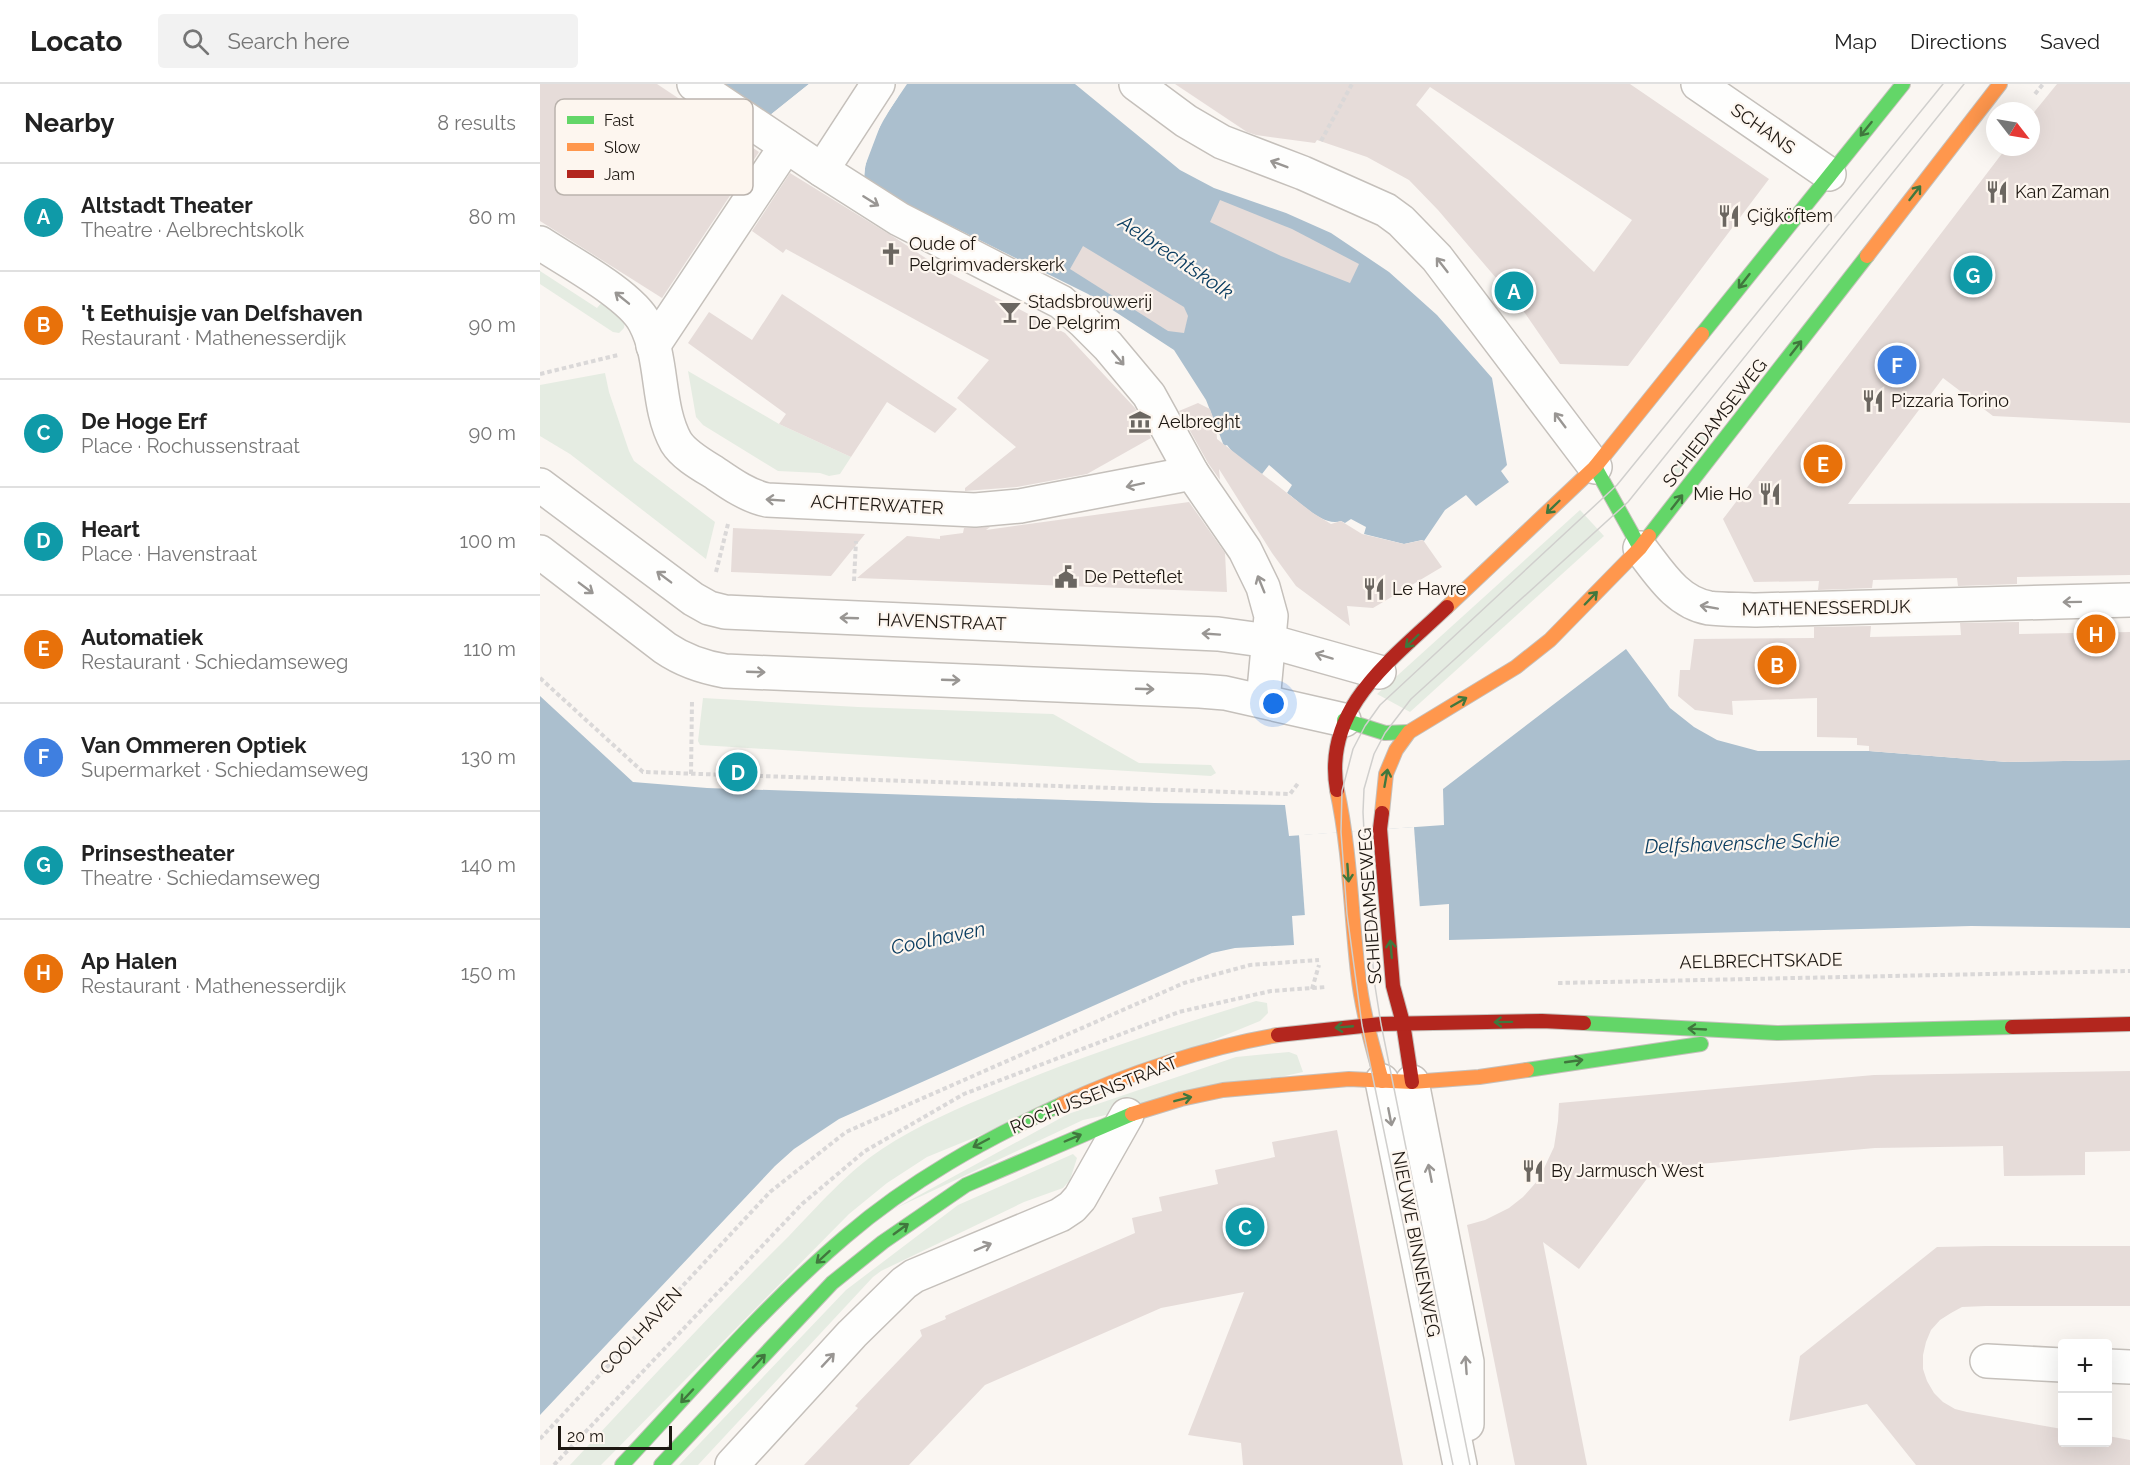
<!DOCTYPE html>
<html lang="en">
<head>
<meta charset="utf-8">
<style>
	body { margin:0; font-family:Raleway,sans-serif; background:#f2f2f2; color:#222 }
	.controls { position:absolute; right:18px; bottom:18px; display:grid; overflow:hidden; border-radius:6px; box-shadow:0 6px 24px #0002 }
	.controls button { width:54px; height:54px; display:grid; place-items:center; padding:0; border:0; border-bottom:2px solid #e0e0e0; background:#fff; color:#222; font:30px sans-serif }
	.compass { position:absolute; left:1446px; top:18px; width:54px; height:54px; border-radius:50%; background:#fff; box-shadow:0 6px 24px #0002; rotate:121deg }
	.scale { position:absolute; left:18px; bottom:15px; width:114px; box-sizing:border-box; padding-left:6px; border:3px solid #1e1812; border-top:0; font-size:16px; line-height:21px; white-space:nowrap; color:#1e1812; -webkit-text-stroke:4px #fdf6ef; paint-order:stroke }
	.you { position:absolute; left:734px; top:620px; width:21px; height:21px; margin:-15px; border:4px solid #fff; border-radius:50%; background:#1a73e8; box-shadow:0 0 0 9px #1a73e833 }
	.badge { display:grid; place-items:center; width:39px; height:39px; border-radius:50%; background:#db2777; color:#fff; font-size:20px; font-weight:700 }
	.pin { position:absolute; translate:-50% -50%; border:3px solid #fff; box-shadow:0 2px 6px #0006 }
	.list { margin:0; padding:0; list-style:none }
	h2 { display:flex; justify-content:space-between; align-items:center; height:78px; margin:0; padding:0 24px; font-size:26px }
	h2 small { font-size:20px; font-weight:400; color:#767676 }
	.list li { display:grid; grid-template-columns:39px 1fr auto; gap:18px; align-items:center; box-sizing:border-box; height:108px; padding:0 24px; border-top:2px solid #e0e0e0 }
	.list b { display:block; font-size:22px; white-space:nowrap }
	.list p { margin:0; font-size:20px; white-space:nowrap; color:#767676 }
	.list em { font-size:20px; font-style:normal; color:#767676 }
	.icon { flex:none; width:33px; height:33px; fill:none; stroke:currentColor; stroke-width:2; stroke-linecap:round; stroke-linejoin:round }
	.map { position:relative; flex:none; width:1590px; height:1381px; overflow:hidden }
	header { display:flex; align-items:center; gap:36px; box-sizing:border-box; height:84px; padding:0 30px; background:#fff; border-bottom:2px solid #e0e0e0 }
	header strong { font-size:28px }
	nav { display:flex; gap:33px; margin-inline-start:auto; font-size:21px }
	.search { width:420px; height:54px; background:#f2f2f2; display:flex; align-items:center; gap:15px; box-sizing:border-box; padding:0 21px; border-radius:6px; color:#767676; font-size:22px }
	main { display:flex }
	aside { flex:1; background:#fff }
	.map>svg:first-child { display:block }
</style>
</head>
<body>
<header>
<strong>Locato</strong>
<div class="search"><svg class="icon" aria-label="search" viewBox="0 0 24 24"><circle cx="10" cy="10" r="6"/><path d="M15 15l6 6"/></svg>Search here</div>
<nav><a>Map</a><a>Directions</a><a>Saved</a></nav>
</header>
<main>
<aside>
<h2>Nearby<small>8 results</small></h2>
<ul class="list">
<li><span class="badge" style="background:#0f9aa8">A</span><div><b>Altstadt Theater</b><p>Theatre · Aelbrechtskolk</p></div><em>80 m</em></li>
<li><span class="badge" style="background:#e8710a">B</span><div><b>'t Eethuisje van Delfshaven</b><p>Restaurant · Mathenesserdijk</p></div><em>90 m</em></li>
<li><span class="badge" style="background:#0f9aa8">C</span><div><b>De Hoge Erf</b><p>Place · Rochussenstraat</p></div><em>90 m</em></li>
<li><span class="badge" style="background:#0f9aa8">D</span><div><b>Heart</b><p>Place · Havenstraat</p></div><em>100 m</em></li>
<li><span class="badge" style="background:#e8710a">E</span><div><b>Automatiek</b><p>Restaurant · Schiedamseweg</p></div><em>110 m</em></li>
<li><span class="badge" style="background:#3f7fe0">F</span><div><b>Van Ommeren Optiek</b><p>Supermarket · Schiedamseweg</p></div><em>130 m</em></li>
<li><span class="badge" style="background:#0f9aa8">G</span><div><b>Prinsestheater</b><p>Theatre · Schiedamseweg</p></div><em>140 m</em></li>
<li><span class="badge" style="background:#e8710a">H</span><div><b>Ap Halen</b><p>Restaurant · Mathenesserdijk</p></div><em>150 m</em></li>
</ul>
</aside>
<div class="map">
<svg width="1590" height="1381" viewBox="0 0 1590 1381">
	<rect width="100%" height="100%" fill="#faf6f2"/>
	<g fill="#e5ece2">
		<polygon points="0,187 57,224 63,217 85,238 84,244 79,249 73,248 0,200"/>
		<polygon points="148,287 239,340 311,373 300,390 289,392 280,389 238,387 163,341 156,333"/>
		<polygon points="65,289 69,308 89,367 94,377 175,438 166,475 30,370 0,352 0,301"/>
		<polygon points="1208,290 1214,294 1138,390 1131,384"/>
		<polygon points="1040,426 1064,452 870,628 837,610"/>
		<polygon points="163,614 318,623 513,630 599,679 671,681 676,689 671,692 160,661 158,657"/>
		<path d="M 716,917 L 727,919 L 728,929 L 720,937 L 387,1073 L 347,1099 L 309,1130 L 61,1381 L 30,1381 C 102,1304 174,1226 249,1152 C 278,1122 307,1088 342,1065 C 378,1041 419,1024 459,1007 C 543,971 629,944 716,917 Z"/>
		<polygon points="749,968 757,971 763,988 543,1036 354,1125 528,1030 696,973"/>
		<polygon points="533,1070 537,1074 530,1096 523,1104 484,1118 341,1187 333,1193 158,1381 139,1381 306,1206 418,1121"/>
	</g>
	<g fill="#abbfce">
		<polygon points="184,0 269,0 229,32"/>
		<path d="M 340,0 L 535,0 L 640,86 L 674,104 L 746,129 L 791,149 L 849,188 L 897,231 L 952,294 L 967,381 L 961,387 L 969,398 L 936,422 L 926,411 L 905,426 L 884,457 L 882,456 L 864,460 L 824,450 L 826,443 L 811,435 L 805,439 L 801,437 C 783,443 761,419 747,409 L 752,401 L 729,381 L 722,390 L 704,383 L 687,361 L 684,362 L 666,316 L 634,266 L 548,210 L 339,106 L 324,96 C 325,66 342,37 358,13 Z"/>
		<polygon points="1086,565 1130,624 1154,643 1177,656 1218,667 1329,667 1467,678 1590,676 1590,844 1431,842 909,856 909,820 752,832 754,861 695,864 672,869 299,1035 254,1065 235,1082 0,1331 0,612 93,698 167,704 614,719 745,721 749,752 904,741 903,705"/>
	</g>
	<g fill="#faf6f2">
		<polygon points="269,0 272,0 271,2 231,34 229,32"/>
		<polygon points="337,0 367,0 342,37 325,82 324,96 321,96 322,81 339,36 354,13"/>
		<polygon points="874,743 880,825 765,833 759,751"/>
	</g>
	<g fill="#e6dcd9" fill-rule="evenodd">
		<polygon points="0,0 117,0 219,68 122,214 0,137"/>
		<path d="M 635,0 L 1090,0 L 1229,95 L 1088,282 L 1020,280 L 980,222 L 898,126 L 869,96 L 827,73 L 777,56 L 775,59 L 716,51 L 707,48 ZM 890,3 L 1092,136 L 1054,188 L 876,21 Z"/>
		<polygon points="1517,0 1590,0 1590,339 1453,332 1403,294 1308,420 1590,419 1590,491 1477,493 1477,500 1418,502 1417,494 1333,496 1332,504 1278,506 1279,497 1214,498 1183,435 1467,63 1491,63 1491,32"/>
		<polygon points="250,89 357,155 387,175 386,177 525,249 595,324 611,354 547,390 477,403 425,407 425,404 476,363 417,314 449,276 246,165 243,169 212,147"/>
		<polygon points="680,116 752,145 819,180 810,199 741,172 670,138"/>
		<polygon points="543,162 644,223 648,232 644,249 628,247 530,185"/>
		<polygon points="242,210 417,325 395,349 347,318 311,373 239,340 246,330 148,259 169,228 212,256"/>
		<polygon points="658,319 670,325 676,342 677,355 773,429 791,440 801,437 822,450 864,460 883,456 902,483 833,524 807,522 810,542 756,502 732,469 679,385 680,396 668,379 639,327"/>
		<polygon points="649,418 685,469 687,508 317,494 367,452 400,455 400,452 423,449 424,444 450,443 446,446"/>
		<polygon points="193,444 325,450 291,492 191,488"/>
		<polygon points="1479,538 1479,550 1590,548 1590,676 1467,678 1329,667 1329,662 1317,661 1317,654 1277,653 1277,614 1192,617 1193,631 1155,626 1138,612 1140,586 1150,586 1154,555 1274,554 1274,543 1331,542 1330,553 1421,551 1420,539"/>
		<polygon points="1590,987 1590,1067 1545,1068 1545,1091 1464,1092 1463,1062 1335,1064 1115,1084 1039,1185 1003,1158 1047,1381 975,1381 927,1141 945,1136 969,1124 983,1113 999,1095 1014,1063 1018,1037 1019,1019 1334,991"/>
		<polygon points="797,1046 863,1381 703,1381 701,1359 648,1351 704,1208 621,1224 445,1301 369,1381 264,1381 318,1324 315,1322 382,1252 380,1246 406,1235 405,1232 432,1220 595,1149 592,1134 622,1127 619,1113 678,1100 675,1086 735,1073 732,1058"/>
		<polygon points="1446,1162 1590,1162 1590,1222 1446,1222 1422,1223 1411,1229 1400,1236 1391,1246 1386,1258 1383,1271 1383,1285 1387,1297 1394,1309 1403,1318 1415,1325 1427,1328 1522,1345 1522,1359 1568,1359 1568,1352 1590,1356 1590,1381 1376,1381 1327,1320 1249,1337 1260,1272 1397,1163"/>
	</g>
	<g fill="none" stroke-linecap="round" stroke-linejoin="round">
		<g stroke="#c5c0bb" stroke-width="36">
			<g id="street">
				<polyline points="154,0 282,86 359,135 521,218 544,238 568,262 609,311 652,389 705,466 723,503 731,532 723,617"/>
				<polyline points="596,0 646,37 682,58 763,89 846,126 861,137 897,174 1055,383"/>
				<polyline points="1158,0 1289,90"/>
				<polyline points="282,86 338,0"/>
				<path d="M 0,159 C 27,177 91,211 105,239 C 124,275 116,322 136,358 C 144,371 162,381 175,389 C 191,400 208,412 227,416 L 435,426 L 480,422 L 652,389"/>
				<polyline points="113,262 246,62"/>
				<polyline points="0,401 153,515 169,524 185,528 678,550 729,557 839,588"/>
				<path d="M 1100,464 C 1119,488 1136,518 1169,524 C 1184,526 1200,525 1216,526 L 1590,516"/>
				<path d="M 0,468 L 125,564 C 144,577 162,583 185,587 L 660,607 L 685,609 L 804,636"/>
				<polyline points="842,997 920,1381"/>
				<polyline points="872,998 927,1278 927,1340"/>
				<polyline points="1447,1277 1522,1281"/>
				<polyline points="1568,1282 1590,1283"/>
				<polyline points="192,1381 312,1250 364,1199 374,1192 520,1131 532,1123 540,1114 587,1031"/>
			</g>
		</g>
		<g stroke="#c5c0bb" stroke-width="16">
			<g id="fast">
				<polyline points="1162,250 1363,0"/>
				<polyline points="1055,383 1100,464"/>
				<polyline points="1109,452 1327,172"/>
				<polyline points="804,636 845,649 869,648"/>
				<polyline points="1044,939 1237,949 1472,943"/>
				<polyline points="987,986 1161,960"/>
				<path d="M 82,1381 C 154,1304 224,1222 305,1153 C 370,1097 444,1056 522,1020"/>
				<polyline points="121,1381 292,1199 343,1158 426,1101 592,1030"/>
			</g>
		</g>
		<g stroke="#c5c0bb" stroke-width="16">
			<g id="slow">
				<polyline points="1327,172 1460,0"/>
				<polyline points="907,523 1055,383 1162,250"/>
				<path d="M 797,706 C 810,766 811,828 818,889 C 822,926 832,961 842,997"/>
				<polyline points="842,729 846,690 856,666 869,648 976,583 1010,556 1100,464 1109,452"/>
				<path d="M 522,1020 C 586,990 667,963 738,951"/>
				<polyline points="592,1030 641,1015 683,1006 809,995 872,998 939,993 987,986"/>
			</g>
		</g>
		<g stroke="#c5c0bb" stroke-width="16">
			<g id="jam">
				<path d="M 797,706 C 782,623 854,574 907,523"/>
				<polyline points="842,729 840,745 853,902 863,939 872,998"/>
				<polyline points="1472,943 1590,940"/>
				<polyline points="738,951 841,940 1002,937 1044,939"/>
			</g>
		</g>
		<g stroke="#dad8d8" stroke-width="4" stroke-dasharray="4.5 3" stroke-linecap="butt">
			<polyline points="1495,10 1503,0"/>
			<polyline points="781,57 812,0"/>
			<polyline points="0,290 78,271"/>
			<polyline points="176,488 188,440"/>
			<polyline points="314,497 316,457"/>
			<polyline points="0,594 103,688 750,710 759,698"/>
			<polyline points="151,690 152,616"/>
			<polyline points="1018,899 1590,887"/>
			<polyline points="772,905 779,881"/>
			<polyline points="0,1355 230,1108 306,1048 644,899 710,881 779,876"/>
			<polyline points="14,1381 262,1120 325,1067 424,1010 639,928 731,907 786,903"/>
		</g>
		<use href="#street" stroke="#fefefd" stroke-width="33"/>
		<use href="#fast" stroke="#63d668" stroke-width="14"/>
		<use href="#slow" stroke="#ff974d" stroke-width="14"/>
		<use href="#jam" stroke="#b3261e" stroke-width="14"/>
		<g stroke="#d0cfcd" stroke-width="1.5">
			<polyline points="913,1381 822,941 807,830 801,748 802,707 813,665 825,642 840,621 1077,401 1403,0"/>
			<polyline points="930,1381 841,940 835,902 828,829 823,728 824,705 834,670 845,649 871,615 1088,418 1424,0"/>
		</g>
	</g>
	<defs><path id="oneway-shaft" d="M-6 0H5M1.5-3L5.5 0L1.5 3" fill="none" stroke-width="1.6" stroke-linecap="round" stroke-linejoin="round" transform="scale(1.5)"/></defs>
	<g stroke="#40773d">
		<use href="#oneway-shaft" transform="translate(1326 45) rotate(129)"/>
		<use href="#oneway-shaft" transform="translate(1375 109) rotate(-52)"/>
		<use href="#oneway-shaft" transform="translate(1204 197) rotate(128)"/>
		<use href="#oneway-shaft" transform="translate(1256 264) rotate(-52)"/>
		<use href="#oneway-shaft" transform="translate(1137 418) rotate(-52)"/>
		<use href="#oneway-shaft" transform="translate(1013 423) rotate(136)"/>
		<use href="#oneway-shaft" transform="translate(1051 514) rotate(-46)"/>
		<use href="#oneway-shaft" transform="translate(872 557) rotate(136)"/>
		<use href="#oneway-shaft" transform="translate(919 618) rotate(-30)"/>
		<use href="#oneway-shaft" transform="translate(846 694) rotate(-80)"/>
		<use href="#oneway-shaft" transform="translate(808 789) rotate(86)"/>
		<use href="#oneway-shaft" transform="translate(851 865) rotate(-95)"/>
		<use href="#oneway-shaft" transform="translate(963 938) rotate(179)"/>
		<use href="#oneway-shaft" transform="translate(804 943) rotate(175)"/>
		<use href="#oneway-shaft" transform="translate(1157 945) rotate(-177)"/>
		<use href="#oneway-shaft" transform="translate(1034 977) rotate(-8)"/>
		<use href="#oneway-shaft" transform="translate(643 1015) rotate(-14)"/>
		<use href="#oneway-shaft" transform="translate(533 1054) rotate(-23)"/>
		<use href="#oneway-shaft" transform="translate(441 1059) rotate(152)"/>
		<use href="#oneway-shaft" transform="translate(361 1145) rotate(-36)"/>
		<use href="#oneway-shaft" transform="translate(283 1173) rotate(138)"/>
		<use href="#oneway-shaft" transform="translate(219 1277) rotate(-47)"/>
		<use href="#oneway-shaft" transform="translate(147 1312) rotate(133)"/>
	</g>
	<g stroke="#999693">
		<use href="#oneway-shaft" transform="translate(739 80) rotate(-159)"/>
		<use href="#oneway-shaft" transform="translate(331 117) rotate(32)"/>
		<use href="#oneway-shaft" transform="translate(902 181) rotate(-128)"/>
		<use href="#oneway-shaft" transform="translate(82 214) rotate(-141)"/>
		<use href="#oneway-shaft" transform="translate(578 274) rotate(50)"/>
		<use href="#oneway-shaft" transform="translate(1020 336) rotate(-127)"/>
		<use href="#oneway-shaft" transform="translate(595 401) rotate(168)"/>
		<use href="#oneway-shaft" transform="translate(235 416) rotate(-176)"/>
		<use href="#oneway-shaft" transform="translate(124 493) rotate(-143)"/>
		<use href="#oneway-shaft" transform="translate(721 500) rotate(-112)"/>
		<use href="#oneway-shaft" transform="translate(46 504) rotate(37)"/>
		<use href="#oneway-shaft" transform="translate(1532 518) rotate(179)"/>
		<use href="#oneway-shaft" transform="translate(1169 523) rotate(-170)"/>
		<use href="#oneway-shaft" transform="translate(309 534) rotate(-178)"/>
		<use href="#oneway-shaft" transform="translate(671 550) rotate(-176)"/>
		<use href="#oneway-shaft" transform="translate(784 572) rotate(-163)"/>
		<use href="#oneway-shaft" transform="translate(216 588) rotate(2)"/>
		<use href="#oneway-shaft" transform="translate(411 596) rotate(2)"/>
		<use href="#oneway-shaft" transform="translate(605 605) rotate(2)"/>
		<use href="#oneway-shaft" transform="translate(850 1033) rotate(79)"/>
		<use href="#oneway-shaft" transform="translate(890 1089) rotate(-101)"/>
		<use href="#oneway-shaft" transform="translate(443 1163) rotate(-23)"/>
		<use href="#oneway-shaft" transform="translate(288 1276) rotate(-47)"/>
		<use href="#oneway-shaft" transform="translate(926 1281) rotate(-94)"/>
	</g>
	<defs>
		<g id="restaurant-bare" transform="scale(1.8)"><path d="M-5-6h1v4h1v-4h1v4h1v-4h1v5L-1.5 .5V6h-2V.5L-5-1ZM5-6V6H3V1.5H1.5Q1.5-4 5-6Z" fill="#6b6660" stroke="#fdf6ef" stroke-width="2.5" paint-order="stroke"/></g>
		<g id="church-bare" transform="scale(1.8)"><path d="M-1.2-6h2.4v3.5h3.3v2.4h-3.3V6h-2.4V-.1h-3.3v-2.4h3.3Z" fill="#6b6660" stroke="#fdf6ef" stroke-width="2.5" paint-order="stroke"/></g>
		<g id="bar-bare" transform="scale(1.8)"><path d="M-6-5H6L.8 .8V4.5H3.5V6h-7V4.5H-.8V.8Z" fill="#6b6660" stroke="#fdf6ef" stroke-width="2.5" paint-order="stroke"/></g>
		<g id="museum-bare" transform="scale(1.8)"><path d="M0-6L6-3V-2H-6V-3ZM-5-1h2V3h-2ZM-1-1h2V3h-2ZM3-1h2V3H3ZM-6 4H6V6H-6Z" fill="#6b6660" stroke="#fdf6ef" stroke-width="2.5" paint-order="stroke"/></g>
		<g id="civic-bare" transform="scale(1.8)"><path d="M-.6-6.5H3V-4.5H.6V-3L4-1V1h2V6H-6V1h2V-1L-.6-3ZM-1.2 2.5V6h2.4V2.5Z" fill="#6b6660" stroke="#fdf6ef" stroke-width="2.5" paint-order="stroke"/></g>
	</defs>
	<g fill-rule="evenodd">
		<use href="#restaurant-bare" x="1457" y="108"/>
		<use href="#restaurant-bare" x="1189" y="132"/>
		<use href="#church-bare" x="351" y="170"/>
		<use href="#bar-bare" x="470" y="228"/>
		<use href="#restaurant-bare" x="1333" y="317"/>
		<use href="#museum-bare" x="600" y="338"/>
		<use href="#restaurant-bare" x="1230" y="410"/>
		<use href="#civic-bare" x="526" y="493"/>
		<use href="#restaurant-bare" x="834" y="505"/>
		<use href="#restaurant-bare" x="993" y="1087"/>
	</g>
	<g text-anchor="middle" stroke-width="4.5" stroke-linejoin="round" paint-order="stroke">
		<g font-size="18" fill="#1e1812" stroke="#fdf6ef">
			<text transform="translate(1223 45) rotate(35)" y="6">SCHANS</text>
			<text transform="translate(1175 339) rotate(-52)" y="6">SCHIEDAMSEWEG</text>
			<text transform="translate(337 421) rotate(3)" y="6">ACHTERWATER</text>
			<text transform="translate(1286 524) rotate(-1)" y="6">MATHENESSERDIJK</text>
			<text transform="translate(402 538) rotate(2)" y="6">HAVENSTRAAT</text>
			<text transform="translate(830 822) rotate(-94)" y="6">SCHIEDAMSEWEG</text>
			<text transform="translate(1221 877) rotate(-1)" y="6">AELBRECHTSKADE</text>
			<text transform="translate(554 1011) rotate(-22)" y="6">ROCHUSSENSTRAAT</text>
			<text transform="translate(876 1160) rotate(79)" y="6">NIEUWE BINNENWEG</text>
			<text transform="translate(101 1247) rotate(-47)" y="6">COOLHAVEN</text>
		</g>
		<g font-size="18" fill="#1e1812" stroke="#fdf6ef" text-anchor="start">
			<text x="1475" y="114">Kan Zaman</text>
			<text x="1207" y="138">Çiğköftem</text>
			<text x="369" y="166">Oude of<tspan x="369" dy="21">Pelgrimvaderskerk</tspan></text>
			<text x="488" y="224">Stadsbrouwerij<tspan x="488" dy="21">De Pelgrim</tspan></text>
			<text x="1351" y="323">Pizzaria Torino</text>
			<text x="618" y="344">Aelbreght</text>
			<text x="1212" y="416" text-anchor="end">Mie Ho</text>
			<text x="544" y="499">De Petteflet</text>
			<text x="852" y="511">Le Havre</text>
			<text x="1011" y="1093">By Jarmusch West</text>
		</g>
		<g font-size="20" font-style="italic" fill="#0c3e61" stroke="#fdf6ef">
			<text transform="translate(636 173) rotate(34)" y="7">Aelbrechtskolk</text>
			<text transform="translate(1202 759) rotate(-2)" y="7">Delfshavensche Schie</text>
			<text transform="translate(398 854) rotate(-12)" y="7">Coolhaven</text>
		</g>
	</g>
	<rect x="15" y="15" width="198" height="96" rx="9" fill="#fdf6ef" stroke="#bab3ad" stroke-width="1.5"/>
	<rect x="27" y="32" width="27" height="8" fill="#63d668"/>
	<rect x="27" y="59" width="27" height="8" fill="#ff974d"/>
	<rect x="27" y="86" width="27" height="8" fill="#b3261e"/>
	<g font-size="16" fill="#1e1812">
		<text x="64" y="42">Fast</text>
		<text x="64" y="69">Slow</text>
		<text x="64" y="96">Jam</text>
	</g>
</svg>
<div class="controls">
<button>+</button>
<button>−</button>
</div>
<svg class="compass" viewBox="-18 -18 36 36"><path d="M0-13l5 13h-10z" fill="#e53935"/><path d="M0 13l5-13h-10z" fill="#767676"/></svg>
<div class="scale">20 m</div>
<div class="you"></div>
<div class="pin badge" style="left:974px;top:207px;background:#0f9aa8">A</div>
<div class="pin badge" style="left:1237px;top:581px;background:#e8710a">B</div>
<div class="pin badge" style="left:705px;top:1143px;background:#0f9aa8">C</div>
<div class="pin badge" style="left:198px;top:688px;background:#0f9aa8">D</div>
<div class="pin badge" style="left:1283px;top:380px;background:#e8710a">E</div>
<div class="pin badge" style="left:1357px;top:281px;background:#3f7fe0">F</div>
<div class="pin badge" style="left:1433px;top:191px;background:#0f9aa8">G</div>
<div class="pin badge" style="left:1556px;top:550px;background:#e8710a">H</div>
</div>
</main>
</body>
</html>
